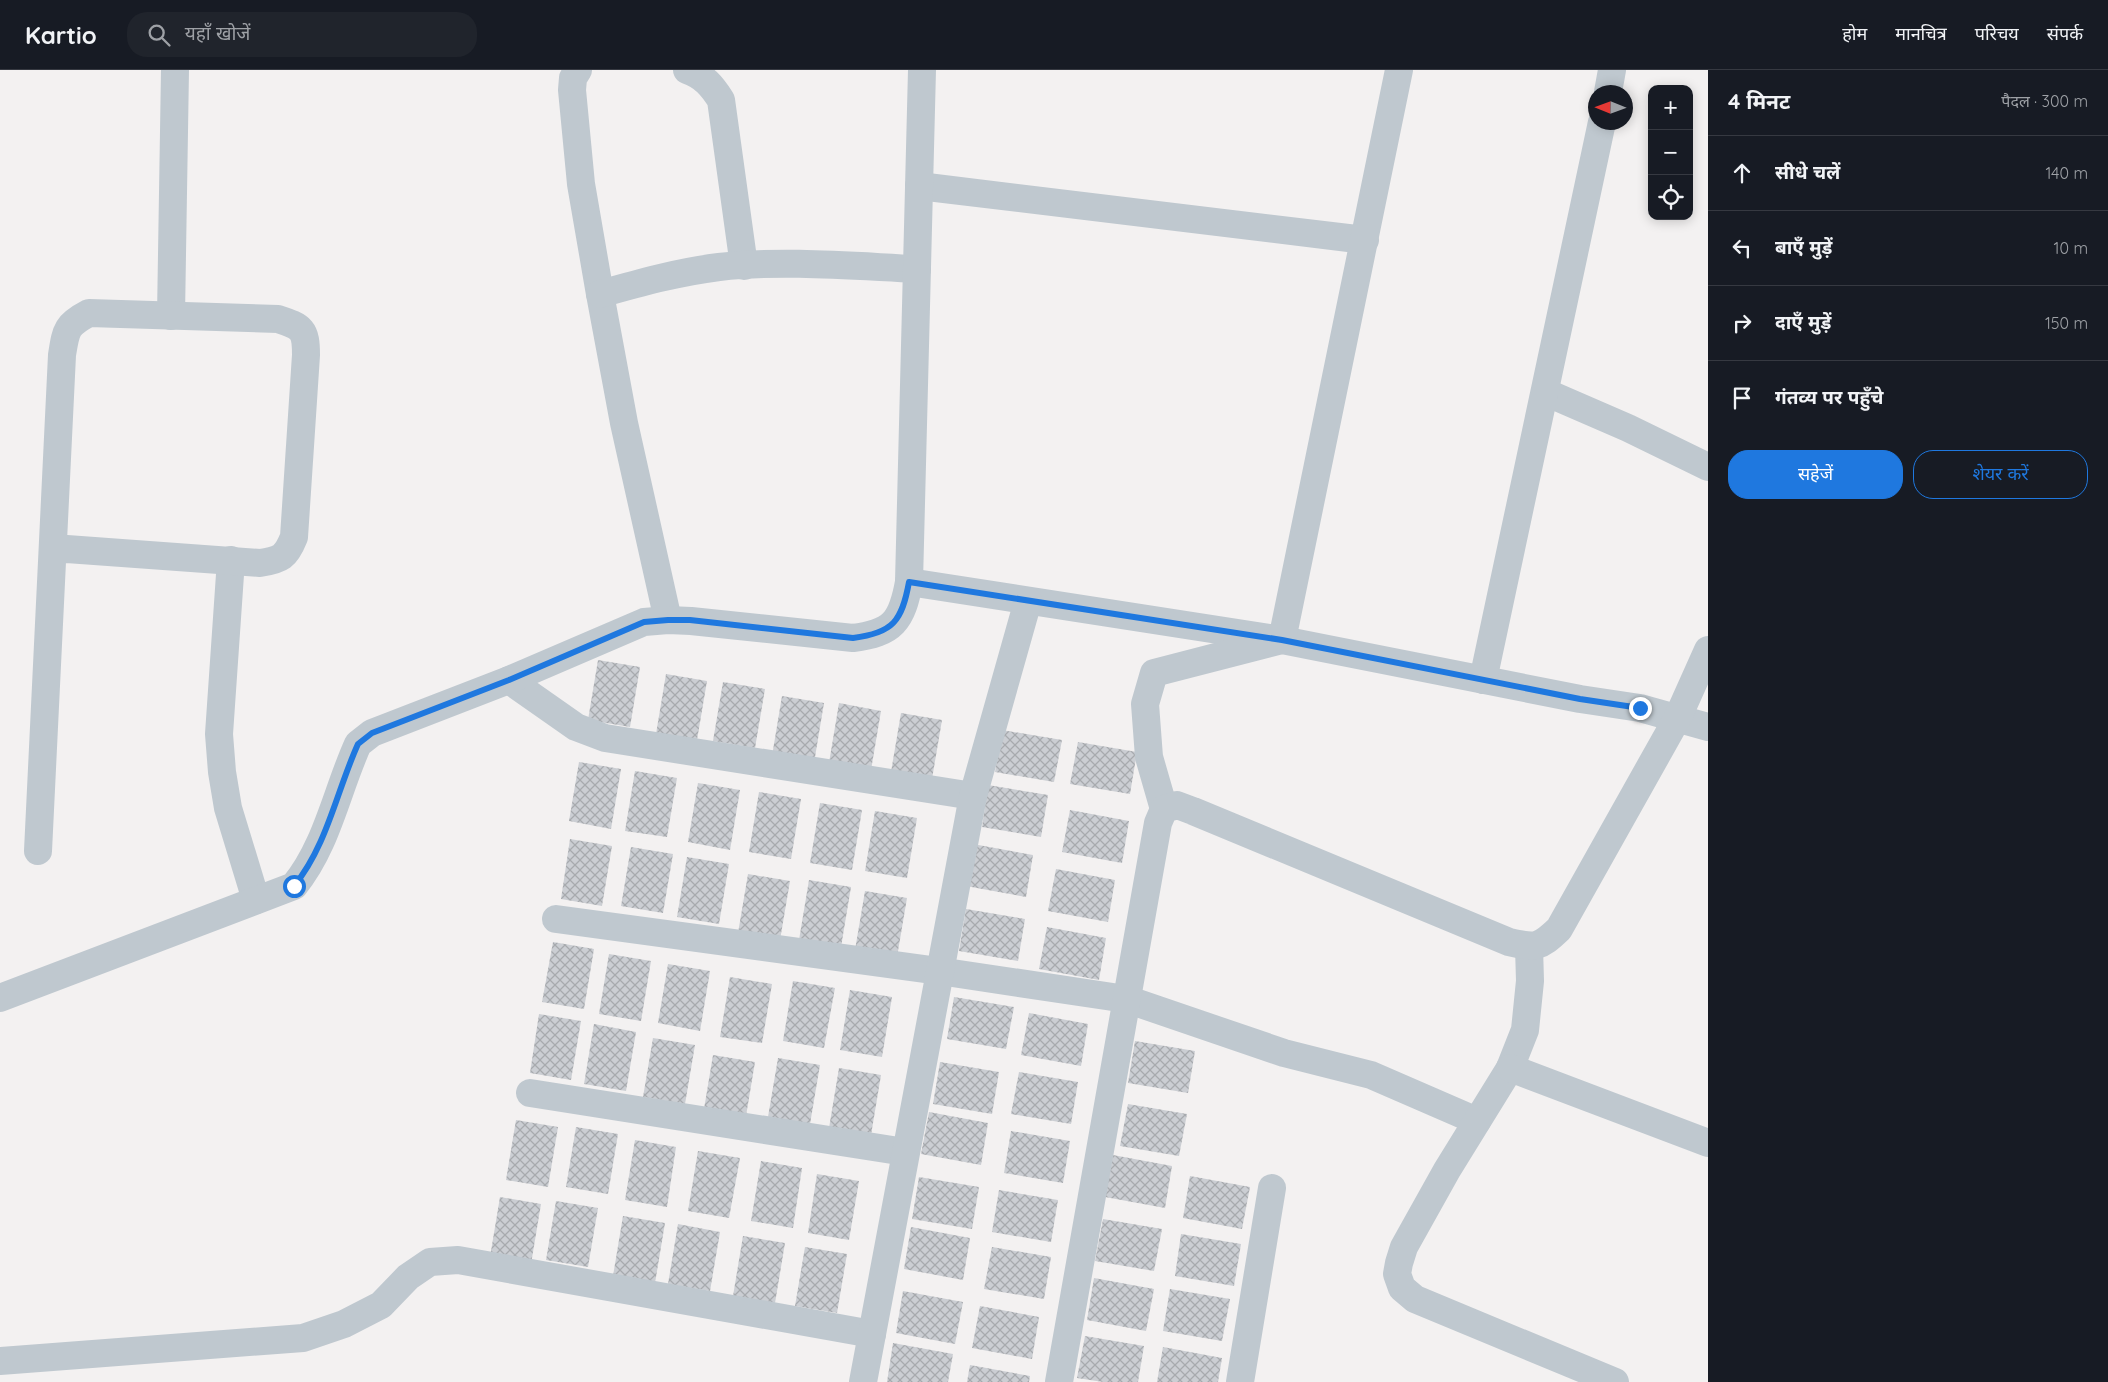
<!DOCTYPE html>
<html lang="hi">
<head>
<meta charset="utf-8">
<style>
	body { margin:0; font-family:Quicksand,"Noto Sans Devanagari",sans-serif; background:#20242c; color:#f1f3f6 }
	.controls { position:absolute; right:15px; top:15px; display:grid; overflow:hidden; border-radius:10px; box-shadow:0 2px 12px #0003 }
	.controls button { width:45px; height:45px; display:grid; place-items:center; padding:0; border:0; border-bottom:1px solid #363941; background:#171b24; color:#f1f3f6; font:25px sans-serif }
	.compass { position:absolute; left:1588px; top:15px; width:45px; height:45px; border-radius:50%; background:#171b24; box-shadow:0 2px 12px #0003; rotate:271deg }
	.stop { position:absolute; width:15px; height:15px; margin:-11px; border:4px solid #1f78df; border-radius:50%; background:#fff }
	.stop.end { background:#1f78df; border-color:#fff; box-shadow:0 1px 5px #0008 }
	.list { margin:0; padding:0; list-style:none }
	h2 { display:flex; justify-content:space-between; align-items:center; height:65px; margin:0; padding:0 20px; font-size:21px }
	h2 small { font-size:16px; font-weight:400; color:#9ea1a6 }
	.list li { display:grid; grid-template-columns:32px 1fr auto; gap:15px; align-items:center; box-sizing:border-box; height:75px; padding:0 20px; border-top:1px solid #363941 }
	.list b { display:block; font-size:19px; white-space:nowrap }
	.list em { font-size:16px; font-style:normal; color:#9ea1a6 }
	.actions { display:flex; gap:10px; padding:15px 20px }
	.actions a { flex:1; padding:11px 0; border:1px solid #1f78df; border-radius:20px; text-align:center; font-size:18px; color:#1f78df }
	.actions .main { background:#1f78df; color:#fff }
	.icon { flex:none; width:28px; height:28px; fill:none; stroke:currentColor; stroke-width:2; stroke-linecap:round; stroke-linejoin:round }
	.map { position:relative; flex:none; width:1708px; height:1312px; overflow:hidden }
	header { display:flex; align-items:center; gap:30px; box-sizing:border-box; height:70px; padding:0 25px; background:#171b24; border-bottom:1px solid #363941 }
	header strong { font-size:24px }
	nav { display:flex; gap:28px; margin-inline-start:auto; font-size:18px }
	.search { width:350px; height:45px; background:#20242c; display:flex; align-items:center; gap:12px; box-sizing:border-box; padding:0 18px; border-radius:20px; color:#9ea1a6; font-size:19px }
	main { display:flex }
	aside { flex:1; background:#171b24 }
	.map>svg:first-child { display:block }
</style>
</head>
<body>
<header>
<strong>Kartio</strong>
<div class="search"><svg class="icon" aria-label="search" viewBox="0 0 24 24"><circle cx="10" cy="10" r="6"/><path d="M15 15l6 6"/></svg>यहाँ खोजें</div>
<nav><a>होम</a><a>मानचित्र</a><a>परिचय</a><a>संपर्क</a></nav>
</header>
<main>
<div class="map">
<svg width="1708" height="1312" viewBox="0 0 1708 1312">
	<defs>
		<pattern id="building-cross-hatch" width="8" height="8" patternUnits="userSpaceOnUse" patternTransform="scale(1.25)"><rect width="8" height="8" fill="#cbced3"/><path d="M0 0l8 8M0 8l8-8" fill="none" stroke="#a7aaae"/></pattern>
	</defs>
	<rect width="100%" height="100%" fill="#f3f1f1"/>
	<g fill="url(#building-cross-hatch)">
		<polygon points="598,590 640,597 630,657 588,650"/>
		<polygon points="666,604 707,611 697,670 656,664"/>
		<polygon points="723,612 765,619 755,678 713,671"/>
		<polygon points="782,626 824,633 814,693 772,686"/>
		<polygon points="839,633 881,641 871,700 829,693"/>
		<polygon points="901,643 942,650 932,709 891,702"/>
		<polygon points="1002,660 1062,670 1054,712 995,702"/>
		<polygon points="1078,672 1137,682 1130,724 1070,714"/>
		<polygon points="579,692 621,699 611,759 569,751"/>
		<polygon points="635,701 677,708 667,767 625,761"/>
		<polygon points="698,713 740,720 730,780 688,772"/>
		<polygon points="988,715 1048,725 1041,767 982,757"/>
		<polygon points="759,722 801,729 791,789 749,782"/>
		<polygon points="820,733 862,740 852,800 810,793"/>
		<polygon points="1070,740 1129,751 1122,793 1062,782"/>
		<polygon points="875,741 917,748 907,808 865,801"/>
		<polygon points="570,769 612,776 602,836 561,829"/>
		<polygon points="973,774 1033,785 1026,827 966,816"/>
		<polygon points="631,777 673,784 663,843 621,836"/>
		<polygon points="687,787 729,794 719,854 677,847"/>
		<polygon points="1056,799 1115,810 1108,852 1048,841"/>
		<polygon points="748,804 790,811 780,870 738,863"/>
		<polygon points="809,810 851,817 841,877 799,870"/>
		<polygon points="865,821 907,828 897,887 855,880"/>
		<polygon points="966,839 1025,849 1018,891 959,881"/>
		<polygon points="1047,857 1106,868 1099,910 1039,899"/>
		<polygon points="553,872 594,879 584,939 542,932"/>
		<polygon points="609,884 651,891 641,951 599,944"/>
		<polygon points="668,894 710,901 700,961 658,953"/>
		<polygon points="730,907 772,914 762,973 720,967"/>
		<polygon points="793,911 835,918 824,978 783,971"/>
		<polygon points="850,920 892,927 882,987 840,980"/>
		<polygon points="954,927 1014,937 1006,979 947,969"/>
		<polygon points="1029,943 1088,954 1081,996 1021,985"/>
		<polygon points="539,944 581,951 571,1010 530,1003"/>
		<polygon points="594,954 636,962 626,1021 584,1014"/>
		<polygon points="653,968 695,975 685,1034 643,1027"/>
		<polygon points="1135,971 1195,981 1188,1023 1128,1013"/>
		<polygon points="713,985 755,992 745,1052 703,1045"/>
		<polygon points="778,988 820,995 810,1054 768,1047"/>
		<polygon points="940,992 999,1002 992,1044 933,1034"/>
		<polygon points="839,998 881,1005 871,1065 829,1058"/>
		<polygon points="1019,1002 1078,1012 1071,1054 1011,1044"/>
		<polygon points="1128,1034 1187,1044 1179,1086 1120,1076"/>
		<polygon points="929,1042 988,1053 981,1095 921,1084"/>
		<polygon points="516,1050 558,1057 548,1117 506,1110"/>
		<polygon points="576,1057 618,1064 608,1124 566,1117"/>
		<polygon points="1011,1061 1070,1071 1063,1113 1004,1103"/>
		<polygon points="635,1070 676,1077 667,1137 625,1130"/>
		<polygon points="698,1081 740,1088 729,1148 688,1141"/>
		<polygon points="1113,1085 1172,1096 1165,1138 1105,1127"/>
		<polygon points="761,1091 802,1098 793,1158 751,1151"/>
		<polygon points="817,1104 859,1111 849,1170 808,1163"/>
		<polygon points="1190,1106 1250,1117 1242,1159 1183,1148"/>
		<polygon points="919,1107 979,1117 972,1159 912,1149"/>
		<polygon points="999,1120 1058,1130 1051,1172 992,1162"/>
		<polygon points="500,1127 541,1134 531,1194 490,1187"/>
		<polygon points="556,1131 598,1138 588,1197 546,1190"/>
		<polygon points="623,1146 665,1153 655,1213 613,1206"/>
		<polygon points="1103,1149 1162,1159 1154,1201 1095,1191"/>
		<polygon points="678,1154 720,1162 710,1221 668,1214"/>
		<polygon points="911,1157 970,1168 963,1210 904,1199"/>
		<polygon points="1181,1164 1241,1174 1234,1216 1175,1206"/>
		<polygon points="743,1166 785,1173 775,1233 733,1226"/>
		<polygon points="805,1177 847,1184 837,1243 795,1236"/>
		<polygon points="992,1177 1051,1187 1044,1229 984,1219"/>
		<polygon points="1094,1208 1154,1219 1146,1261 1087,1250"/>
		<polygon points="1170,1219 1230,1229 1222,1271 1163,1261"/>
		<polygon points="903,1221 963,1232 955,1274 896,1263"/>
		<polygon points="980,1236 1039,1247 1032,1289 972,1278"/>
		<polygon points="1085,1266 1144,1276 1138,1312 1103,1312 1077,1308"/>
		<polygon points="893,1273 953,1284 948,1312 887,1312"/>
		<polygon points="1163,1277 1222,1288 1218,1312 1157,1312"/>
		<polygon points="970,1295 1030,1306 1029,1312 967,1312"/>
	</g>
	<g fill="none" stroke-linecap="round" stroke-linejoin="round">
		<g stroke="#bfc8cf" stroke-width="28">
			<polyline points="578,0 573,8 572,20 581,114 600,224 624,353 668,550"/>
			<path d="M 687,0 C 704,6 712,16 721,30 L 744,196"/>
			<polyline points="1608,22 1612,0"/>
			<polyline points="919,116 1365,170"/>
			<path d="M 600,224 C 639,213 678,202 719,197 C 784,190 851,196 917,199"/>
			<polyline points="171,246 175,0"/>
			<polyline points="1545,322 1628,358 1708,397"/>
			<polyline points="231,490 219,664 222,702 228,738 256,830"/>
			<polyline points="909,512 1282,570 1580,629 1640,638 1708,657"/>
			<polyline points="509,610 576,657 605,668 973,726"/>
			<polyline points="1483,610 1602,52"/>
			<polyline points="1164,739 1149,687 1145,634 1154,603 1282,570 1399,0"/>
			<path d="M 38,781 L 62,285 C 66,260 66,255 89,243 L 278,249 C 302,257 306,259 306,285 L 294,467 C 286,487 281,490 260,493 L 53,478"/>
			<polyline points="556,849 939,901 1126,929 1284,983 1371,1005 1477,1051"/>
			<polyline points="1529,877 1530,911 1525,960 1510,998 1447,1100 1404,1177 1399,1193 1397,1204 1402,1218 1415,1229 1615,1312"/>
			<path d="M 0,928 L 294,816 C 327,776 337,720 358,674 L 372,663 L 509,610 L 644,552 L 668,550 L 691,551 L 853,568 C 893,563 902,551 909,512 L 922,0"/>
			<polyline points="1510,998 1708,1073"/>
			<polyline points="530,1023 905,1082"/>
			<polyline points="0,1291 303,1268 344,1254 381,1235 408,1207 430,1192 458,1190 872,1264"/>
			<polyline points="863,1312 973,726 1028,531"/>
			<path d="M 1059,1312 L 1158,753 L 1164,739 L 1177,735 L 1193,741 L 1509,872 C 1536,878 1539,878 1559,859 L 1678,647 L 1708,580"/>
			<polyline points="1240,1312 1272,1118"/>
		</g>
	</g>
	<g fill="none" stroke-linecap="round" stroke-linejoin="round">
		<path stroke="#1f78df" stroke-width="6" d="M 294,816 C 327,776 337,720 358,674 L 372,663 L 509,610 L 644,552 L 668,550 L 690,550 L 853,568 C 893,563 902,551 909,512 L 1282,570 L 1580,629 L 1640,638"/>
	</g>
</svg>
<div class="controls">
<button>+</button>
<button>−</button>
<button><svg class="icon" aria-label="locate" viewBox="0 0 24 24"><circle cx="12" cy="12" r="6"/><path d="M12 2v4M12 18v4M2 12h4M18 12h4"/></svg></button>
</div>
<svg class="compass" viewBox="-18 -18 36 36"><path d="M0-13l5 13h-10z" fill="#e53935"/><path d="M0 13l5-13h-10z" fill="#9ea1a6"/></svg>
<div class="stop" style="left:294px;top:816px"></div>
<div class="stop end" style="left:1640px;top:638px"></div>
</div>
<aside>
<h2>4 मिनट<small>पैदल · 300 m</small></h2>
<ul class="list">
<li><svg class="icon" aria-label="ahead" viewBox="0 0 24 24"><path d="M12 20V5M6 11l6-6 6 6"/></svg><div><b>सीधे चलें</b></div><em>140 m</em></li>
<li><svg class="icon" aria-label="left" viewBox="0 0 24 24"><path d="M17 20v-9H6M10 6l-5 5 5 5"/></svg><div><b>बाएँ मुड़ें</b></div><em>10 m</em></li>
<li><svg class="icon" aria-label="right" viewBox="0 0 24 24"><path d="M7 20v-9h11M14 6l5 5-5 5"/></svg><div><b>दाएँ मुड़ें</b></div><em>150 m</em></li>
<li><svg class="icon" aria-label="arrive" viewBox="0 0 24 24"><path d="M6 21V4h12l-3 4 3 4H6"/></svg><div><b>गंतव्य पर पहुँचे</b></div></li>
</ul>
<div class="actions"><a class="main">सहेजें</a><a>शेयर करें</a></div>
</aside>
</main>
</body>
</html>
